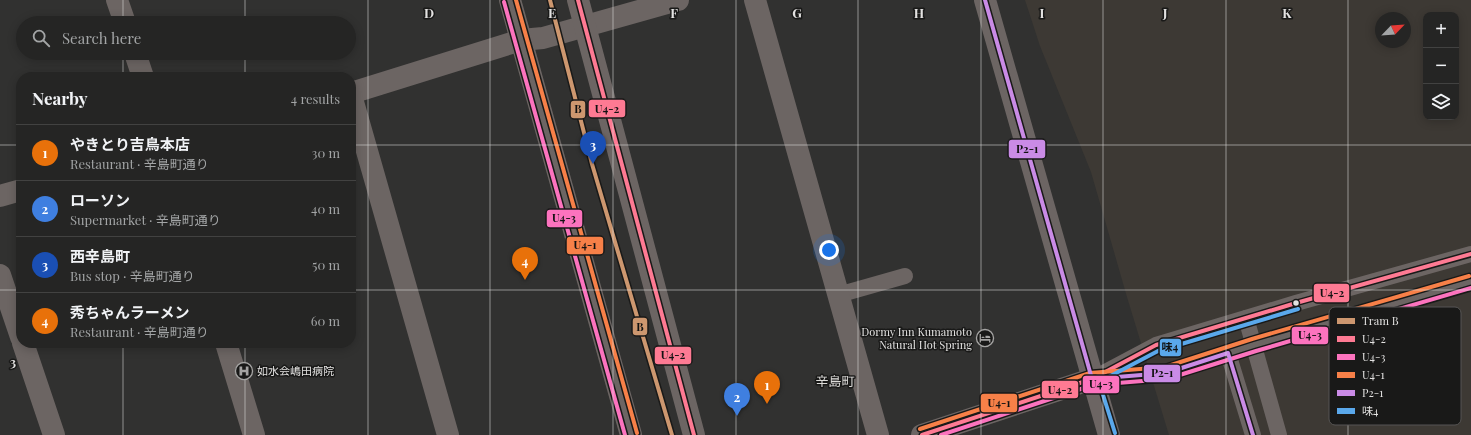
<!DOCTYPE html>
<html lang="en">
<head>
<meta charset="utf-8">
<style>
	body { margin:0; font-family:"Playfair Display","Noto Sans JP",serif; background:#2d2d2c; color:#f1f3f6 }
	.controls { position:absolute; right:12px; top:12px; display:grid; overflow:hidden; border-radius:8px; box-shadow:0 2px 10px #0003 }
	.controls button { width:36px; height:36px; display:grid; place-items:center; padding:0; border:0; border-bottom:1px solid #424241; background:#252524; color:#f1f3f6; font:20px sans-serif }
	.compass { position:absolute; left:1375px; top:12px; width:36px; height:36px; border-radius:50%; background:#252524; box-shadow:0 2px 10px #0003; rotate:65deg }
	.you { position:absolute; left:829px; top:250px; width:14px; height:14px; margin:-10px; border:3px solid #fff; border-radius:50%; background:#1a73e8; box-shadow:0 0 0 6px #1a73e833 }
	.badge { display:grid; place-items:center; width:26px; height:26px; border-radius:50%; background:#db2777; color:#fff; font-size:13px; font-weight:700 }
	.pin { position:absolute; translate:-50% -33px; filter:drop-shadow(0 1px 2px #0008) }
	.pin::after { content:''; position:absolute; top:21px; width:14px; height:12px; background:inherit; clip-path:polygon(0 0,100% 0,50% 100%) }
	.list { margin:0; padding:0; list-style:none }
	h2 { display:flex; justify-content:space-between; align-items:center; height:52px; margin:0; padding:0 16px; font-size:17px }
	h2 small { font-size:13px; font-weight:400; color:#a3a5a6 }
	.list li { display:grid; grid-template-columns:26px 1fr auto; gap:12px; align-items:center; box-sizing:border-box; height:56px; padding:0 16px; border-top:1px solid #424241 }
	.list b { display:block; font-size:15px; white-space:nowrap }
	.list p { margin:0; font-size:13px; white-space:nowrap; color:#a3a5a6 }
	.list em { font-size:13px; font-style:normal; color:#a3a5a6 }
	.icon { flex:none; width:22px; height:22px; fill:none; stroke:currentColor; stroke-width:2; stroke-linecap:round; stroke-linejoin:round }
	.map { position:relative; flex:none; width:1471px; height:435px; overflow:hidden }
	.search { position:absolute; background:#252524; box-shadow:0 2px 10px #0003; left:16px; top:16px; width:340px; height:44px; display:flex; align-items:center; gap:10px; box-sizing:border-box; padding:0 14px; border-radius:22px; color:#a3a5a6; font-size:15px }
	.panel { position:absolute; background:#252524; box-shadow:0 2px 10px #0003; left:16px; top:72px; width:340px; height:276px; border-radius:16px }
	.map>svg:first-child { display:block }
</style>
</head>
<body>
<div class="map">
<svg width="1471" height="435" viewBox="0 0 1471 435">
	<rect width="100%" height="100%" fill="#313130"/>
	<path fill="#3d3934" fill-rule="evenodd" d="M 1025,0 L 1471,0 L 1471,435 L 1169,435 L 1127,297 L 1091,172 L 1040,46 ZM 1426,15 L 1456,15 L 1456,117 L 1426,117 ZM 1381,18 L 1405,18 L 1405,42 L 1381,42 Z"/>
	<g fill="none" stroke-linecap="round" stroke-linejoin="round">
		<g stroke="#6c6563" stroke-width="16">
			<polyline points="838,295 905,276"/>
			<polyline points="1246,318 1279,435"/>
			<polyline points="1228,353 1253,435"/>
			<polyline points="1100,378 1166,373 1254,345 1471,282"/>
			<polyline points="1092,379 1156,345 1296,303 1471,254"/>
		</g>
		<g stroke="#6c6563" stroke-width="22">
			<polyline points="117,0 125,23"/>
			<polyline points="755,0 878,435"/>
			<polyline points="135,53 143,77"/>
			<polyline points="351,93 521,40 543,38 678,0"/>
			<polyline points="351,95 448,435"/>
			<polyline points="0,196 21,190"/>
			<polyline points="0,275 21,337"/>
			<polyline points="23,343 54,435"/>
			<polyline points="226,343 254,435"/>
		</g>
		<g stroke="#6c6563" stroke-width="22">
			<polyline points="510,0 631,435"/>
			<polyline points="578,0 694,435"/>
			<polyline points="985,0 1109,435"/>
			<polyline points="922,435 1092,379"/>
		</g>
		<g stroke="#191918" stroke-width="7">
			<g id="bus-1">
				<polyline points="578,0 694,435"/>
				<polyline points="922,435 1092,379 1156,345 1296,303 1471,254"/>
			</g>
		</g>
		<g stroke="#191918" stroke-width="7">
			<g id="bus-2">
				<polyline points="504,2 625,435"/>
				<polyline points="941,435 1093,385 1167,379 1256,351 1471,288"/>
			</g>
		</g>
		<g stroke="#191918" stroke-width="7">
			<g id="bus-3">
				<polyline points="516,0 637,433"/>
				<polyline points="920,429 1090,373 1165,367 1252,339 1469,276"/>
			</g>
		</g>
		<g stroke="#191918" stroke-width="7">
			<polyline id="bus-4" points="985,0 1092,379 1166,373 1228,353 1253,435"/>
		</g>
		<g stroke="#191918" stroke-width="7">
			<polyline id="bus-5" points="1115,433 1099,382 1158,351 1298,309"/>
		</g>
		<use href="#bus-1" stroke="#fe7a93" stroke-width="4"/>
		<use href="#bus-2" stroke="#fc73be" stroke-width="4"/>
		<use href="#bus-3" stroke="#f78048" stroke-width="4"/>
		<use href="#bus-4" stroke="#ca8be6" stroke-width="4"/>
		<use href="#bus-5" stroke="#5aa8eb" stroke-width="4"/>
		<g stroke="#191918" stroke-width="7">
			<polyline id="tram-1" points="550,0 592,164 672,435"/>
		</g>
		<use href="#tram-1" stroke="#cd976f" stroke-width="4"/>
	</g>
	<path fill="none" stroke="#e3e2e1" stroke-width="1" stroke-opacity="0.55" d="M 123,0 L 123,23M 245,0 L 245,23M 368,0 L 368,435M 490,0 L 490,435M 613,0 L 613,435M 736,0 L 736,435M 858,0 L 858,435M 981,0 L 981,435M 1103,0 L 1103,435M 1226,0 L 1226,435M 1348,0 L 1348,435M 123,53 L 123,77M 245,53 L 245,77M 0,145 L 21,145M 351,145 L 1471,145M 0,290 L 21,290M 351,290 L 1471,290M 123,343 L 123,435M 245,343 L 245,435"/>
	<defs>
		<g id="hotel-ring" transform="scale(0.9)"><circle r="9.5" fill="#191918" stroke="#a5a4a3" stroke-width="1.5"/><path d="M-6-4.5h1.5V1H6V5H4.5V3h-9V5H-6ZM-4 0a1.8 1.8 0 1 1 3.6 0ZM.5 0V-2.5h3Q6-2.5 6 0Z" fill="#a5a4a3"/></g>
		<g id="hospital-ring" transform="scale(0.9)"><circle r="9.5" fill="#191918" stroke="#a5a4a3" stroke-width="1.5"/><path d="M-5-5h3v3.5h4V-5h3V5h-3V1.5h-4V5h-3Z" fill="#a5a4a3"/></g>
	</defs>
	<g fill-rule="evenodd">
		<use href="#hotel-ring" x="985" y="338"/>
		<use href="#hospital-ring" x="244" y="371"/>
	</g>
	<circle fill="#e3e2e1" stroke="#191918" stroke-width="1.5" cx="1296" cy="303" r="3.5"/>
	<g text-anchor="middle" stroke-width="3" stroke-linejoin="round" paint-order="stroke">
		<g font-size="11" fill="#e3e2e1" stroke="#191918" text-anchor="end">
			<text x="972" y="336">Dormy Inn Kumamoto<tspan x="972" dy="13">Natural Hot Spring</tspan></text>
			<text x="257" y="375" text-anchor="start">如水会嶋田病院</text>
		</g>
		<g font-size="13" fill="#deddda" stroke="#191918">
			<text x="835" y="386">辛島町</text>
		</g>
	</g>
	<rect x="1329" y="307" width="132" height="118" rx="6" fill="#191918" stroke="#565554" stroke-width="1"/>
	<rect x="1337" y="318" width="18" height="6" fill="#cd976f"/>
	<rect x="1337" y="336" width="18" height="6" fill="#fe7a93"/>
	<rect x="1337" y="354" width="18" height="6" fill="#fc73be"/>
	<rect x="1337" y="372" width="18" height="6" fill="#f78048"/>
	<rect x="1337" y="390" width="18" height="6" fill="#ca8be6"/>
	<rect x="1337" y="408" width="18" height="6" fill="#5aa8eb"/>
	<g font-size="11" fill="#e3e2e1">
		<text x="1362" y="325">Tram B</text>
		<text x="1362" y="343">U4-2</text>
		<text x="1362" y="361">U4-3</text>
		<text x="1362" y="379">U4-1</text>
		<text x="1362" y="397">P2-1</text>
		<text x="1362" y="415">味4</text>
	</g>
	<g font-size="13" text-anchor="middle" font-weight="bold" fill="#e3e2e1" stroke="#191918" stroke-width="3" stroke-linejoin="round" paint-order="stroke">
		<text x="429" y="18">D</text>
		<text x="552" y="18">E</text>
		<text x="674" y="18">F</text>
		<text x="797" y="18">G</text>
		<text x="919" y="18">H</text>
		<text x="1042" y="18">I</text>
		<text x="1165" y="18">J</text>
		<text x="1287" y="18">K</text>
		<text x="13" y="367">3</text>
	</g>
	<g stroke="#191918" stroke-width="1.5">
		<rect x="588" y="99" width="38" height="19" rx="4" fill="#fe7a93"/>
		<rect x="570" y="100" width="16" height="19" rx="4" fill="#cd976f"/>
		<rect x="1008" y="139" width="38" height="20" rx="4" fill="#ca8be6"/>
		<rect x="546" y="209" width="37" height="19" rx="4" fill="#fc73be"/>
		<rect x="566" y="236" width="38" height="19" rx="4" fill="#f78048"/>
		<rect x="1313" y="283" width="37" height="20" rx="4" fill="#fe7a93"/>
		<rect x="632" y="317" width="16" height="19" rx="4" fill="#cd976f"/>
		<rect x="1291" y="326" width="38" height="19" rx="4" fill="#fc73be"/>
		<rect x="1159" y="338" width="23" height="19" rx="4" fill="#5aa8eb"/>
		<rect x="654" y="346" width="38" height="19" rx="4" fill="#fe7a93"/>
		<rect x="1143" y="364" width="38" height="19" rx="4" fill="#ca8be6"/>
		<rect x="1082" y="375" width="38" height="19" rx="4" fill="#fc73be"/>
		<rect x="1041" y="380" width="38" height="19" rx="4" fill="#fe7a93"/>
		<rect x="980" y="393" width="38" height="20" rx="4" fill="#f78048"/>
	</g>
	<g font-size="11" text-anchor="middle" font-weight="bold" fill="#111">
		<text x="607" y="113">U4-2</text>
		<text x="578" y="113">B</text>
		<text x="1027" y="153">P2-1</text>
		<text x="564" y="222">U4-3</text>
		<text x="585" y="249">U4-1</text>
		<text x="1332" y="297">U4-2</text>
		<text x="640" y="331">B</text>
		<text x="1310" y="339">U4-3</text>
		<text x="1170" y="351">味4</text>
		<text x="673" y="359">U4-2</text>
		<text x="1162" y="377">P2-1</text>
		<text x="1101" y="388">U4-3</text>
		<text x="1060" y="394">U4-2</text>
		<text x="999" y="407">U4-1</text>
	</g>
</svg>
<div class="controls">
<button>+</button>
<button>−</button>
<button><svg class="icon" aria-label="layers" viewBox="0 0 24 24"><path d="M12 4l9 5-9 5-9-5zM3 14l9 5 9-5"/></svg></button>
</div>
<svg class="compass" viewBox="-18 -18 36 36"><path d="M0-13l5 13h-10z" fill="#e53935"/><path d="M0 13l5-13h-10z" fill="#a3a5a6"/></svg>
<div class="you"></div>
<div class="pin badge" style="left:767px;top:404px;background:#e8710a">1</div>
<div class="pin badge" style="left:737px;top:416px;background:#3f7fe0">2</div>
<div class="pin badge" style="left:593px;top:164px;background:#1a4fb4">3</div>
<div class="pin badge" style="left:525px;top:280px;background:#e8710a">4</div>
<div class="search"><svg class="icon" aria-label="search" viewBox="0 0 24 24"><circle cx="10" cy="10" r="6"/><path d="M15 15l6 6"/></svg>Search here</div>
<section class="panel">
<h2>Nearby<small>4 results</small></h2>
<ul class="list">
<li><span class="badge" style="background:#e8710a">1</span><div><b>やきとり吉鳥本店</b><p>Restaurant · 辛島町通り</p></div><em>30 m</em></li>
<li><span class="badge" style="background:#3f7fe0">2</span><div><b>ローソン</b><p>Supermarket · 辛島町通り</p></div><em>40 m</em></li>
<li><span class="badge" style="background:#1a4fb4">3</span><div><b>西辛島町</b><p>Bus stop · 辛島町通り</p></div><em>50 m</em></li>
<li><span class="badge" style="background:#e8710a">4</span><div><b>秀ちゃんラーメン</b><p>Restaurant · 辛島町通り</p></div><em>60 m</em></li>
</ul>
</section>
</div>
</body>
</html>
